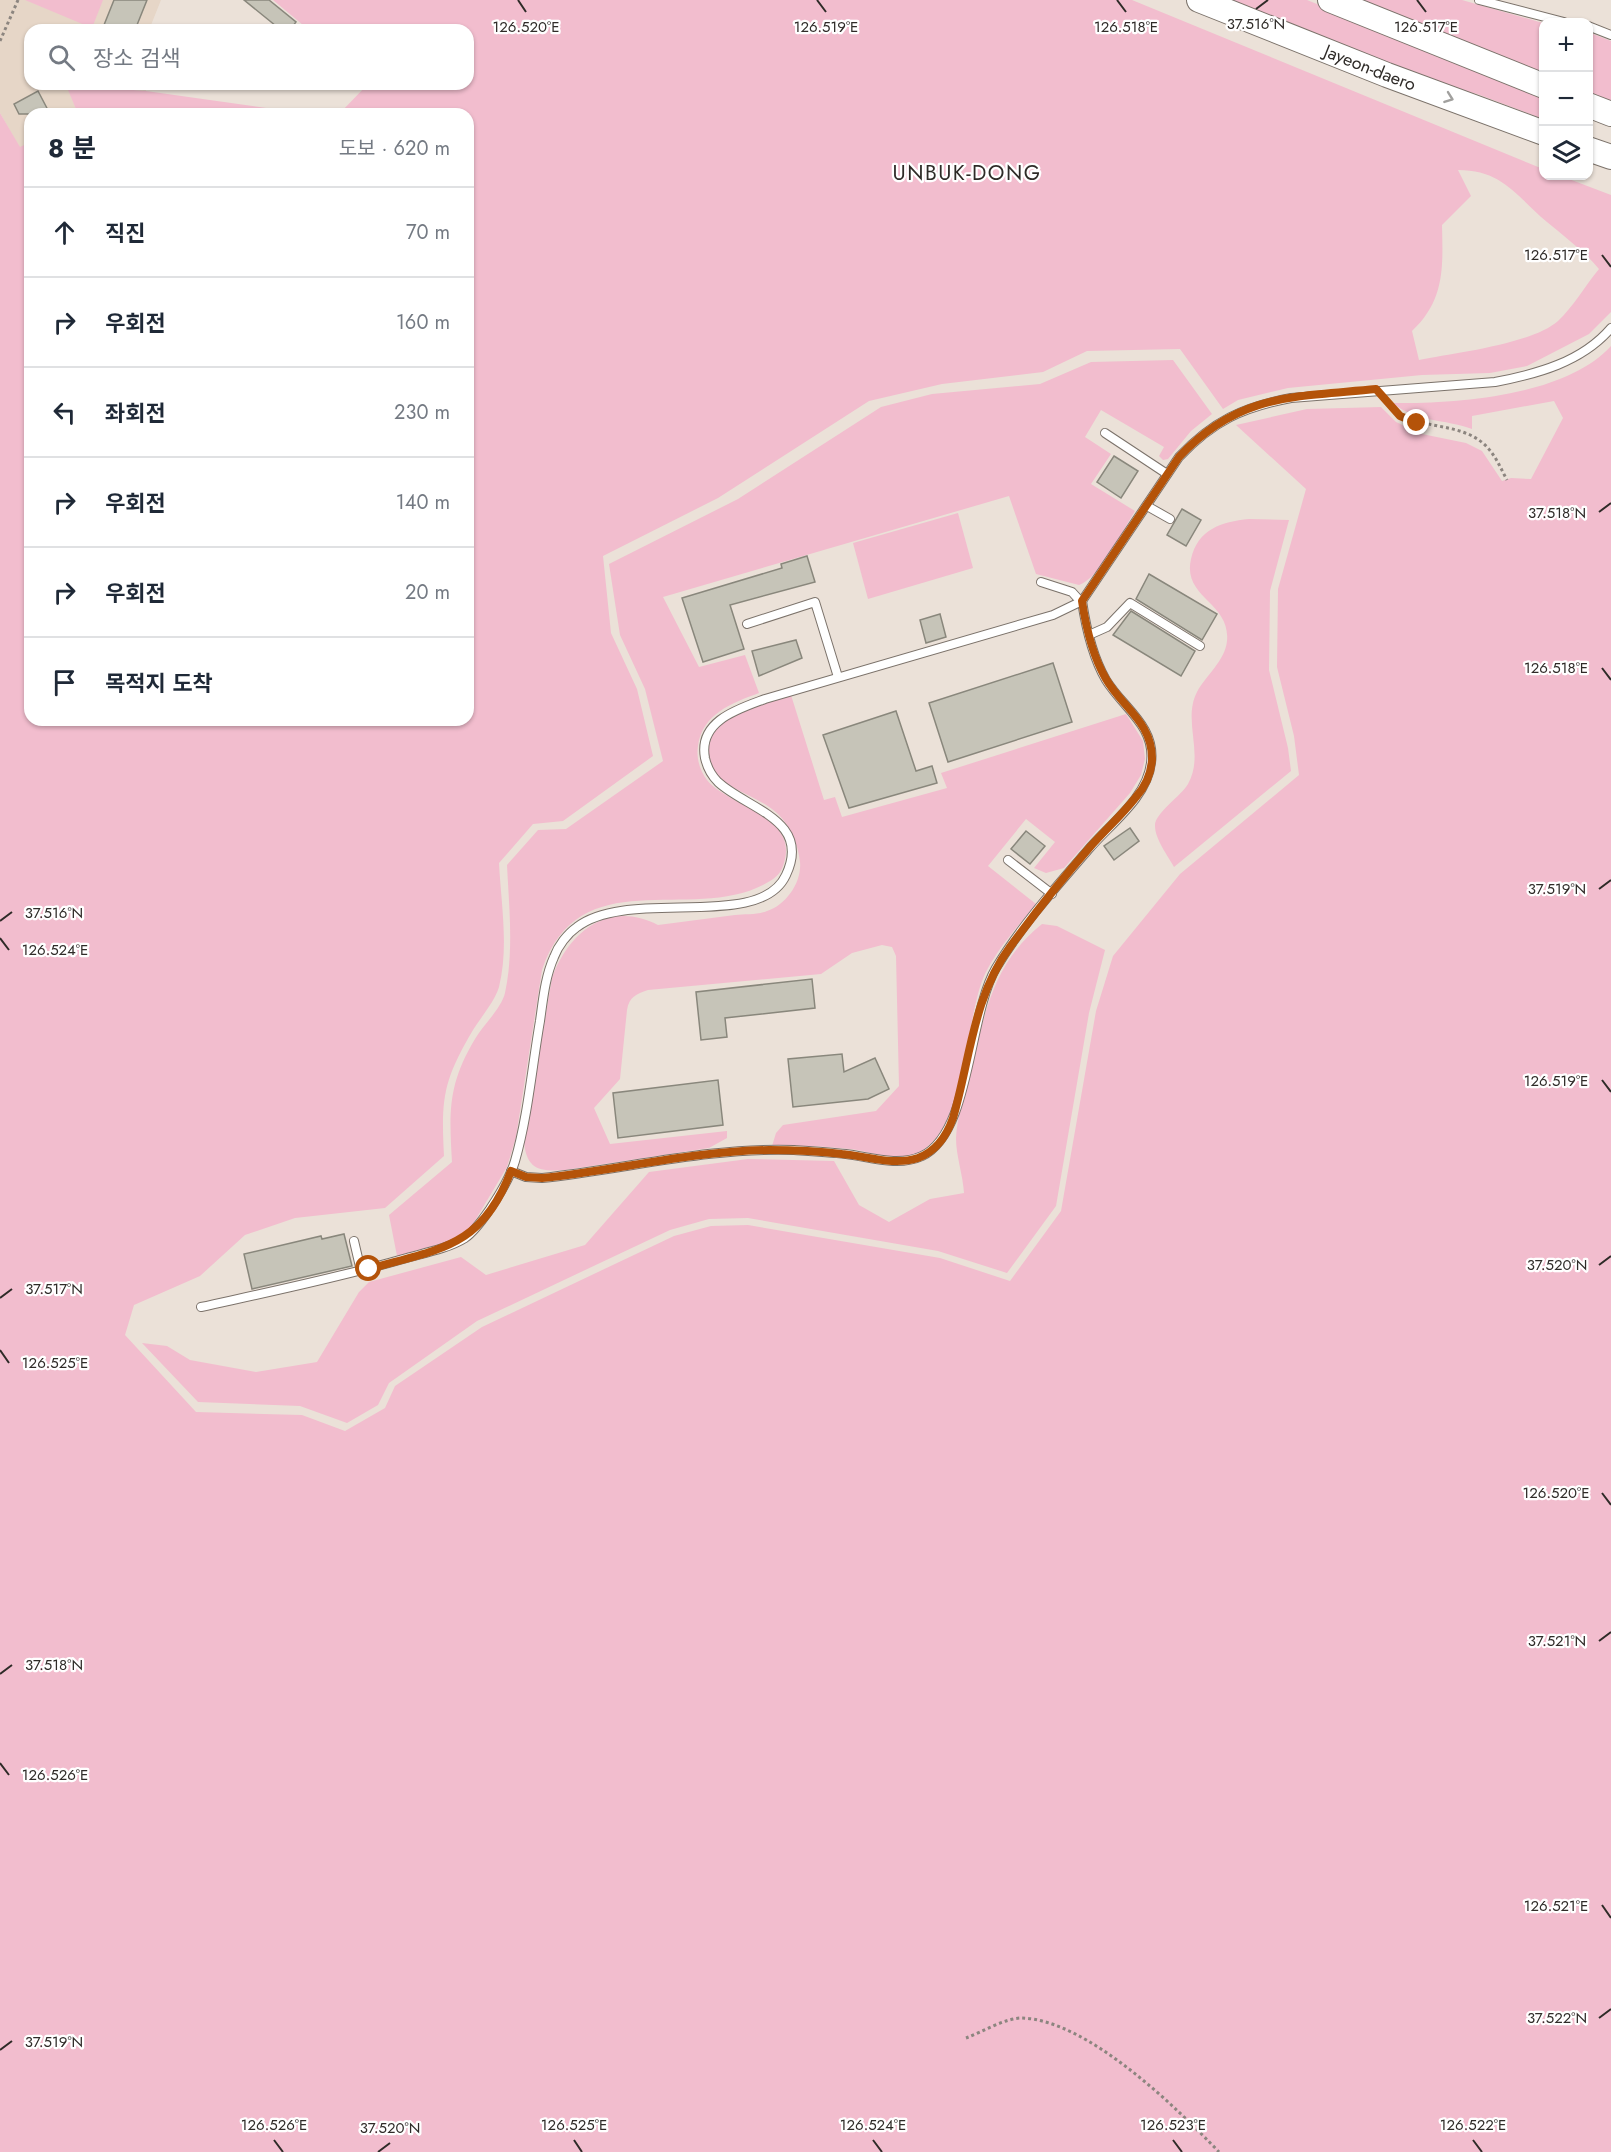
<!DOCTYPE html>
<html lang="ko">
<head>
<meta charset="utf-8">
<style>
	body { margin:0; font-family:Jost,"Noto Sans KR",sans-serif; background:#f6f6f7; color:#1f2937 }
	.controls { position:absolute; right:18px; top:18px; display:grid; overflow:hidden; border-radius:12px; box-shadow:0 2px 4px #0004 }
	.controls button { width:54px; height:54px; display:grid; place-items:center; padding:0; border:0; border-bottom:2px solid #e0e1e3; background:#fff; color:#1f2937; font:30px sans-serif }
	.stop { position:absolute; width:18px; height:18px; margin:-14px; border:4px solid #b45309; border-radius:50%; background:#fff }
	.stop.end { background:#b45309; border-color:#fff; box-shadow:0 2px 6px #0008 }
	.list { margin:0; padding:0; list-style:none }
	h2 { display:flex; justify-content:space-between; align-items:center; height:78px; margin:0; padding:0 24px; font-size:26px }
	h2 small { font-size:20px; font-weight:400; color:#747a83 }
	.list li { display:grid; grid-template-columns:39px 1fr auto; gap:18px; align-items:center; box-sizing:border-box; height:90px; padding:0 24px; border-top:2px solid #e0e1e3 }
	.list b { display:block; font-size:22px; white-space:nowrap }
	.list em { font-size:20px; font-style:normal; color:#747a83 }
	.icon { flex:none; width:33px; height:33px; fill:none; stroke:currentColor; stroke-width:2; stroke-linecap:round; stroke-linejoin:round }
	.map { position:relative; flex:none; width:1611px; height:2152px; overflow:hidden }
	.search { position:absolute; background:#fff; box-shadow:0 2px 4px #0004; left:24px; top:24px; width:450px; height:66px; display:flex; align-items:center; gap:15px; box-sizing:border-box; padding:0 21px; border-radius:18px; color:#747a83; font-size:22px }
	.panel { position:absolute; background:#fff; box-shadow:0 2px 4px #0004; left:24px; top:108px; width:450px; height:618px; border-radius:18px }
	.map>svg:first-child { display:block }
</style>
</head>
<body>
<div class="map">
<svg width="1611" height="2152" viewBox="0 0 1611 2152">
	<rect width="100%" height="100%" fill="#ebe1d8"/>
	<polygon fill="#e6d6c7" points="0,0 161,0 149,30 30,30 30,84 145,84 146,91 67,85 78,114 30,114 30,142 20,148 0,113"/>
	<g fill="#f2bdce" fill-rule="evenodd">
		<polygon points="25,0 103,0 92,28"/>
		<path d="M 273,0 L 1132,0 L 1543,169 L 1544,176 L 1561,176 L 1611,195 L 1611,312 L 1589,334 L 1527,366 L 1490,373 L 1422,375 L 1288,388 L 1238,400 L 1223,409 L 1180,349 L 1087,351 L 1043,372 L 942,384 L 869,401 L 718,498 L 603,556 L 611,633 L 637,689 L 653,756 L 563,821 L 533,824 L 499,863 C 501,903 509,947 499,987 C 495,1001 481,1017 473,1030 C 443,1081 441,1098 444,1156 L 385,1208 L 295,1218 L 245,1235 L 200,1276 L 134,1305 L 125,1335 L 196,1412 L 302,1415 L 345,1431 L 385,1408 L 395,1386 L 482,1327 L 674,1236 L 711,1226 L 748,1225 L 940,1258 L 1010,1281 L 1061,1211 L 1096,1011 L 1113,956 L 1180,874 L 1299,775 L 1294,736 L 1277,667 L 1278,589 L 1306,489 L 1236,425 L 1307,409 L 1381,407 L 1396,422 L 1422,434 L 1466,443 L 1482,451 L 1502,481 L 1511,478 L 1531,479 L 1563,418 L 1554,401 L 1472,416 L 1472,429 C 1445,419 1415,422 1393,403 C 1456,404 1566,396 1611,346 L 1611,2152 L 0,2152 L 0,113 L 20,147 L 30,142 L 30,720 L 468,720 L 468,114 L 339,114 L 368,84 L 468,84 L 468,30 L 309,30 ZM 1458,170 C 1503,170 1517,197 1547,222 C 1565,237 1584,251 1599,269 C 1585,286 1573,307 1558,321 C 1532,344 1455,353 1419,360 L 1412,331 C 1445,300 1443,267 1442,225 L 1471,196 Z"/>
		<polygon points="1225,0 1307,0 1543,96 1543,119 1477,94 1445,86"/>
		<polygon points="1362,0 1462,0 1543,23 1543,74"/>
		<polygon points="1588,32 1611,41 1611,101 1589,92"/>
		<polygon points="66,85 146,91 308,114 78,114"/>
		<path d="M 1173,360 L 1212,414 L 1191,431 L 1168,459 L 1163,460 L 1159,456 L 1164,447 L 1101,410 L 1085,437 L 1111,454 L 1091,484 L 1135,511 C 1123,530 1100,578 1079,585 L 1036,574 L 1009,496 L 663,597 L 699,667 L 745,655 L 759,693 C 732,703 702,714 698,746 C 696,758 700,771 707,780 C 728,806 795,815 785,859 C 783,869 779,876 770,881 C 696,927 580,857 542,970 L 516,1137 L 507,1167 L 470,1229 L 447,1242 L 397,1256 L 389,1215 L 452,1162 C 449,1111 448,1084 475,1039 C 483,1025 501,1009 505,993 C 514,951 509,907 507,865 L 538,830 L 566,829 L 663,761 L 645,689 L 620,635 L 609,564 L 738,499 L 881,407 L 932,394 L 1040,384 L 1091,362 Z"/>
		<polygon points="958,513 973,568 868,599 853,543"/>
		<path d="M 1249,519 L 1289,520 L 1270,591 L 1269,670 L 1288,748 L 1291,771 L 1174,867 C 1168,856 1155,839 1155,826 C 1154,814 1181,796 1188,784 C 1205,754 1182,721 1197,692 C 1206,675 1225,661 1227,641 C 1231,602 1182,598 1191,559 C 1198,529 1221,522 1249,519 Z"/>
		<path d="M 791,695 L 824,800 L 835,797 L 842,817 L 947,788 L 941,773 L 1126,714 L 1143,741 L 1145,759 L 1141,775 L 1130,793 L 1064,868 L 1046,873 L 1034,868 L 1055,842 L 1026,819 L 988,866 L 1036,904 C 1018,926 997,949 985,974 C 963,1020 968,1149 904,1157 C 886,1159 868,1151 850,1149 C 824,1146 798,1145 772,1146 L 776,1133 L 783,1125 L 876,1111 L 899,1086 L 896,956 L 892,947 L 882,945 L 852,953 L 821,974 L 648,990 C 636,994 629,997 627,1010 L 620,1079 L 594,1108 L 610,1144 L 727,1131 L 727,1138 L 709,1148 L 565,1170 C 539,1172 526,1169 524,1141 L 552,978 C 569,931 609,900 658,925 C 684,922 709,918 735,915 C 745,914 757,915 767,911 C 786,905 802,882 800,862 C 798,844 791,827 778,814 C 761,798 737,793 720,778 C 713,772 709,763 709,754 C 706,714 762,704 791,695 Z"/>
		<path d="M 1042,924 L 1057,926 L 1105,950 L 1089,1013 L 1056,1206 L 1007,1273 L 938,1251 L 748,1218 L 709,1219 L 670,1230 L 477,1321 L 389,1383 L 378,1405 L 347,1423 L 300,1406 L 198,1402 L 142,1343 L 167,1346 L 190,1360 L 256,1372 L 317,1362 L 359,1292 L 369,1282 L 461,1257 L 486,1275 L 585,1245 L 649,1172 L 748,1159 L 834,1161 L 859,1205 L 889,1222 L 930,1199 L 964,1193 C 963,1175 956,1156 956,1138 C 957,1115 966,1093 971,1070 C 985,1013 993,963 1042,924 Z"/>
	</g>
	<g fill="#c6c4b8" stroke="#89877c" stroke-width="1.5">
		<polygon points="114,0 147,0 135,30 102,30"/>
		<polygon points="244,0 269,0 296,22 290,30 281,30"/>
		<polygon points="38,91 50,114 19,114 14,104"/>
		<polygon points="1114,456 1138,471 1121,498 1097,482"/>
		<polygon points="1182,509 1201,520 1186,546 1167,535"/>
		<polygon points="807,556 815,582 730,605 744,649 703,662 682,598 782,568 781,564"/>
		<polygon points="1149,574 1217,614 1202,640 1136,599"/>
		<polygon points="1131,611 1195,651 1181,676 1113,635"/>
		<polygon points="940,614 946,637 926,643 920,620"/>
		<polygon points="796,640 802,658 759,676 752,651"/>
		<polygon points="1053,663 1072,722 948,762 929,703"/>
		<polygon points="896,711 916,771 932,766 937,783 849,808 823,735"/>
		<polygon points="1130,828 1139,841 1114,860 1104,846"/>
		<polygon points="1026,831 1045,846 1030,864 1011,849"/>
		<polygon points="812,979 815,1008 725,1018 727,1037 701,1040 696,992"/>
		<polygon points="842,1054 844,1072 875,1058 889,1089 868,1099 793,1107 788,1059"/>
		<polygon points="718,1080 723,1125 618,1138 613,1093"/>
		<polygon points="344,1234 352,1266 252,1289 244,1254 321,1236 322,1239"/>
	</g>
	<g fill="none" stroke-linecap="round" stroke-linejoin="round">
		<g stroke="#7b726a" stroke-width="10">
			<g id="service">
				<polyline points="1479,0 1564,22"/>
				<polyline points="1588,26 1611,35"/>
				<polyline points="1105,433 1167,474"/>
				<polyline points="1147,506 1170,519"/>
				<polyline points="1041,582 1072,592 1081,602"/>
				<polyline points="747,624 815,602 838,677"/>
				<polyline points="1089,635 1107,627 1130,603 1200,646"/>
				<polyline points="1008,860 1052,894"/>
				<path d="M 511,1171 L 526,1177 L 542,1178 C 626,1169 709,1147 794,1150 C 811,1151 829,1152 846,1154 C 870,1157 898,1167 922,1156 C 971,1133 968,1016 996,968 C 1021,926 1056,887 1088,850 C 1110,824 1147,798 1151,763 C 1156,726 1123,708 1106,680 C 1092,656 1086,628 1082,601"/>
				<polyline points="354,1241 361,1271"/>
				<path d="M 201,1307 C 269,1292 337,1278 403,1259 C 424,1253 447,1249 465,1238 C 475,1231 483,1219 490,1209 C 500,1194 510,1178 515,1161 C 528,1116 532,1067 540,1021 C 543,1000 545,977 554,957 C 558,946 567,934 577,927 C 629,887 760,932 786,875 C 812,820 747,809 718,782 C 711,775 707,767 705,758 C 698,721 738,709 765,699 L 1053,615 L 1082,601 L 1179,457 C 1213,421 1243,407 1291,398 L 1495,382 C 1537,374 1582,362 1611,328"/>
			</g>
		</g>
		<g stroke="#7b726a" stroke-width="26">
			<g id="secondary">
				<path id="s1" d="M 1199,0 L 1387,75 L 1544,133"/>
				<polyline points="1330,0 1544,86"/>
				<polyline points="1588,105 1611,114"/>
				<polyline points="1588,149 1611,157"/>
			</g>
		</g>
		<g stroke="#8c857f" stroke-width="3" stroke-dasharray="3 3" stroke-linecap="butt">
			<polyline points="0,41 18,0"/>
			<path d="M 1386,403 C 1415,433 1455,419 1484,444 C 1495,454 1500,467 1507,480"/>
			<path d="M 966,2038 C 982,2032 1005,2018 1022,2018 C 1087,2020 1175,2106 1219,2152"/>
		</g>
		<use href="#service" stroke="#fff" stroke-width="8"/>
		<use href="#secondary" stroke="#fff" stroke-width="24"/>
	</g>
	<defs><path id="oneway-chevron" d="M-2-3.5L2.5 0L-2 3.5" fill="none" stroke-width="1.6" stroke-linecap="round" stroke-linejoin="round" transform="scale(1.5)"/></defs>
	<use stroke="#a1a09e" href="#oneway-chevron" transform="translate(1449 98) rotate(20)"/>
	<g fill="none" stroke-linecap="round" stroke-linejoin="round">
		<path stroke="#b45309" stroke-width="8" d="M 369,1269 C 439,1249 482,1248 511,1171 L 526,1177 L 542,1178 C 618,1170 693,1151 769,1150 C 793,1150 817,1151 842,1154 C 867,1156 893,1166 918,1158 C 937,1151 947,1135 953,1118 C 970,1060 973,997 1010,947 C 1035,913 1062,879 1090,847 C 1105,830 1122,815 1136,797 C 1145,787 1151,773 1152,760 C 1153,723 1122,707 1106,679 C 1092,655 1086,628 1082,601 L 1179,457 C 1239,393 1295,397 1376,389 L 1400,416 L 1417,423"/>
	</g>
	<path fill="none" stroke="#2f2b28" stroke-width="2" d="M 518,0 L 526,12M 817,0 L 826,12M 1117,0 L 1126,12M 1417,0 L 1426,12M 1256,9 L 1268,0M 1602,255 L 1611,267M 1599,512 L 1611,503M 1602,668 L 1611,680M 1599,889 L 1611,880M 0,921 L 12,912M 0,938 L 9,950M 1602,1080 L 1611,1092M 1599,1265 L 1611,1256M 0,1298 L 12,1289M 0,1350 L 9,1363M 1602,1493 L 1611,1505M 1599,1641 L 1611,1632M 0,1674 L 12,1665M 0,1763 L 9,1775M 1602,1905 L 1611,1918M 1599,2018 L 1611,2009M 0,2050 L 12,2041M 274,2140 L 283,2152M 574,2140 L 582,2152M 873,2140 L 882,2152M 1173,2140 L 1182,2152M 1473,2140 L 1482,2152M 378,2152 L 390,2143"/>
	<g text-anchor="middle" stroke-width="4.5" stroke-linejoin="round" paint-order="stroke">
		<g font-size="18" fill="#2f2b28" stroke="#fff">
			<text dy="6" stroke="none"><textPath href="#s1" startOffset="184">Jayeon-daero</textPath></text>
		</g>
		<g font-size="21" letter-spacing="1.5" fill="#2f2b28" stroke="#fff">
			<text x="967" y="180">UNBUK-DONG</text>
		</g>
	</g>
	<g font-size="15" text-anchor="middle" fill="#2f2b28" stroke="#fff" stroke-width="4.5" stroke-linejoin="round" paint-order="stroke">
		<text x="1256" y="29">37.516°N</text>
		<text x="526" y="32">126.520°E</text>
		<text x="826" y="32">126.519°E</text>
		<text x="1126" y="32">126.518°E</text>
		<text x="1426" y="32">126.517°E</text>
		<text x="1556" y="260">126.517°E</text>
		<text x="1557" y="518">37.518°N</text>
		<text x="1556" y="673">126.518°E</text>
		<text x="1557" y="894">37.519°N</text>
		<text x="54" y="918">37.516°N</text>
		<text x="55" y="955">126.524°E</text>
		<text x="1556" y="1086">126.519°E</text>
		<text x="1557" y="1270">37.520°N</text>
		<text x="54" y="1294">37.517°N</text>
		<text x="55" y="1368">126.525°E</text>
		<text x="1556" y="1498">126.520°E</text>
		<text x="1557" y="1646">37.521°N</text>
		<text x="54" y="1670">37.518°N</text>
		<text x="55" y="1780">126.526°E</text>
		<text x="1556" y="1911">126.521°E</text>
		<text x="1557" y="2023">37.522°N</text>
		<text x="54" y="2047">37.519°N</text>
		<text x="274" y="2130">126.526°E</text>
		<text x="574" y="2130">126.525°E</text>
		<text x="873" y="2130">126.524°E</text>
		<text x="1173" y="2130">126.523°E</text>
		<text x="1473" y="2130">126.522°E</text>
		<text x="390" y="2133">37.520°N</text>
	</g>
</svg>
<div class="controls">
<button>+</button>
<button>−</button>
<button><svg class="icon" aria-label="layers" viewBox="0 0 24 24"><path d="M12 4l9 5-9 5-9-5zM3 14l9 5 9-5"/></svg></button>
</div>
<div class="stop" style="left:369px;top:1269px"></div>
<div class="stop end" style="left:1417px;top:423px"></div>
<div class="search"><svg class="icon" aria-label="search" viewBox="0 0 24 24"><circle cx="10" cy="10" r="6"/><path d="M15 15l6 6"/></svg>장소 검색</div>
<section class="panel">
<h2>8 분<small>도보 · 620 m</small></h2>
<ul class="list">
<li><svg class="icon" aria-label="ahead" viewBox="0 0 24 24"><path d="M12 20V5M6 11l6-6 6 6"/></svg><div><b>직진</b></div><em>70 m</em></li>
<li><svg class="icon" aria-label="right" viewBox="0 0 24 24"><path d="M7 20v-9h11M14 6l5 5-5 5"/></svg><div><b>우회전</b></div><em>160 m</em></li>
<li><svg class="icon" aria-label="left" viewBox="0 0 24 24"><path d="M17 20v-9H6M10 6l-5 5 5 5"/></svg><div><b>좌회전</b></div><em>230 m</em></li>
<li><svg class="icon" aria-label="right" viewBox="0 0 24 24"><path d="M7 20v-9h11M14 6l5 5-5 5"/></svg><div><b>우회전</b></div><em>140 m</em></li>
<li><svg class="icon" aria-label="right" viewBox="0 0 24 24"><path d="M7 20v-9h11M14 6l5 5-5 5"/></svg><div><b>우회전</b></div><em>20 m</em></li>
<li><svg class="icon" aria-label="arrive" viewBox="0 0 24 24"><path d="M6 21V4h12l-3 4 3 4H6"/></svg><div><b>목적지 도착</b></div></li>
</ul>
</section>
</div>
</body>
</html>
